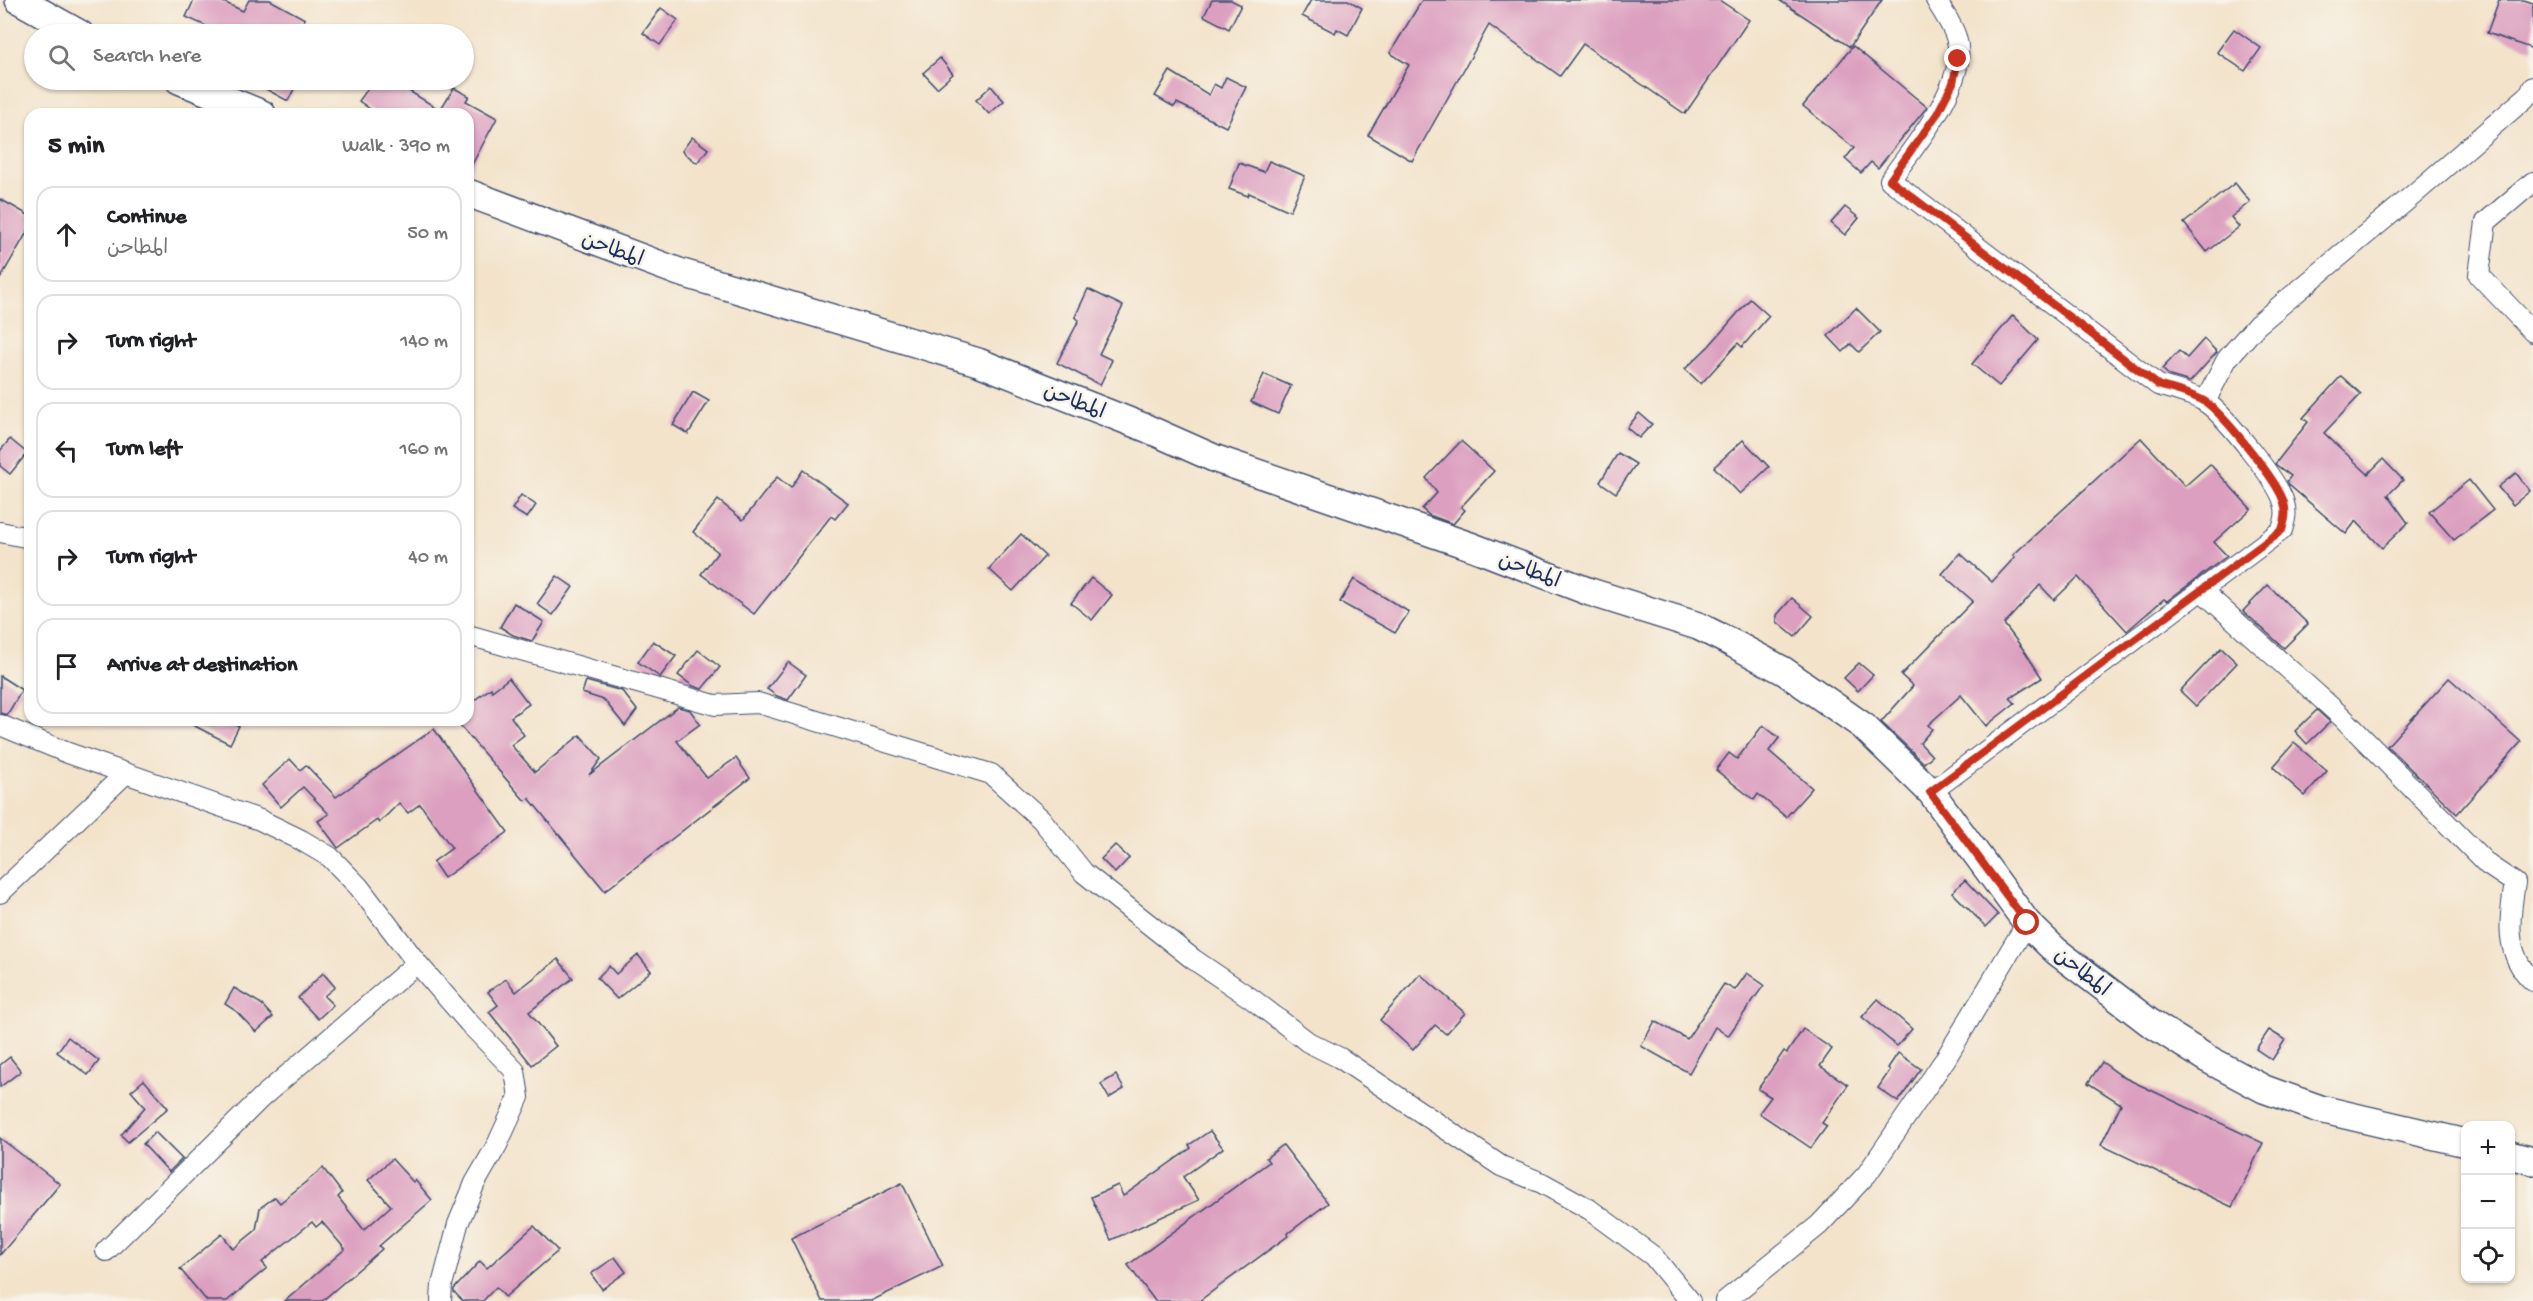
<!DOCTYPE html>
<html lang="en">
<head>
<meta charset="utf-8">
<style>
	body { margin:0; font-family:"Gochi Hand","Playpen Sans Arabic",sans-serif; background:#f2f2f2; color:#202124 }
	.controls { position:absolute; right:18px; bottom:18px; display:grid; overflow:hidden; border-radius:12px; box-shadow:0 2px 4px #0004 }
	.controls button { width:54px; height:54px; display:grid; place-items:center; padding:0; border:0; border-bottom:2px solid #e0e0e0; background:#fff; color:#202124; font:30px sans-serif }
	.stop { position:absolute; width:18px; height:18px; margin:-14px; border:4px solid #c8321e; border-radius:50%; background:#fff }
	.stop.end { background:#c8321e; border-color:#fff; box-shadow:0 2px 6px #0008 }
	.list { margin:0; padding:0; list-style:none }
	h2 { display:flex; justify-content:space-between; align-items:center; height:78px; margin:0; padding:0 24px; font-size:26px }
	h2 small { font-size:20px; font-weight:400; color:#757577 }
	.list li { display:grid; grid-template-columns:39px 1fr auto; gap:18px; align-items:center; box-sizing:border-box; height:96px; margin:0 12px 12px; padding:0 12px; border:2px solid #e0e0e0; border-radius:18px }
	.list b { display:block; font-size:22px; white-space:nowrap }
	.list p { margin:0; font-size:20px; white-space:nowrap; color:#757577 }
	.list em { font-size:20px; font-style:normal; color:#757577 }
	.icon { flex:none; width:33px; height:33px; fill:none; stroke:currentColor; stroke-width:2; stroke-linecap:round; stroke-linejoin:round }
	.map { position:relative; flex:none; width:2533px; height:1301px; overflow:hidden }
	.search { position:absolute; background:#fff; box-shadow:0 2px 4px #0004; left:24px; top:24px; width:450px; height:66px; display:flex; align-items:center; gap:15px; box-sizing:border-box; padding:0 21px; border-radius:33px; color:#757577; font-size:22px }
	.panel { position:absolute; background:#fff; box-shadow:0 2px 4px #0004; left:24px; top:108px; width:450px; height:618px; border-radius:18px }
	.map>svg:first-child { display:block }
</style>
</head>
<body>
<div class="map">
<svg width="2533" height="1301" viewBox="0 0 2533 1301">
	<rect width="100%" height="100%" fill="#f7f3e8"/>
	<filter id="ink" filterUnits="userSpaceOnUse"><feTurbulence type="fractalNoise" baseFrequency=".0167" numOctaves="2"/><feDisplacementMap in="SourceGraphic" scale="12" xChannelSelector="R" yChannelSelector="G"/><feConvolveMatrix kernelMatrix="1 2 1 2 8 2 1 2 1" color-interpolation-filters="sRGB"/></filter>
	<filter id="wash" filterUnits="userSpaceOnUse"><feTurbulence type="fractalNoise" baseFrequency=".008" numOctaves="4" result="noise"/><feDisplacementMap in="SourceGraphic" scale="24" xChannelSelector="R" yChannelSelector="G"/><feGaussianBlur stdDeviation="1.35" result="paint"/><feColorMatrix in="noise" values="0 0 0 0 0 0 0 0 0 0 0 0 0 0 0 0 0 1.4 0 .05"/><feComposite in="paint" operator="in"/></filter>
	<g filter="url(#wash)">
		<rect width="100%" height="100%" fill="#f3e3cb"/>
		<g id="blocks">
			<g fill="#dc9fbf">
				<polygon points="194,0 219,0 243,11 249,0 270,0 305,19 296,34 224,34 186,17"/>
				<polygon points="1212,0 1231,0 1241,5 1229,29 1204,16"/>
				<polygon points="1311,0 1348,0 1362,8 1348,35 1337,29 1335,33 1302,16"/>
				<polygon points="1422,0 1719,0 1749,20 1685,114 1583,44 1560,76 1489,25 1412,161 1368,135 1409,65 1390,53"/>
				<polygon points="1779,0 1882,0 1850,47"/>
				<polygon points="2499,0 2524,0 2533,3 2533,49 2487,33"/>
				<polygon points="661,8 678,20 660,45 643,33"/>
				<polygon points="2234,29 2261,48 2245,71 2217,52"/>
				<polygon points="1853,46 1927,107 1878,168 1871,162 1861,173 1845,159 1854,148 1803,106"/>
				<polygon points="940,58 953,74 937,88 923,73"/>
				<polygon points="1170,71 1209,95 1214,84 1221,88 1226,77 1246,87 1226,127 1177,103 1174,107 1155,96"/>
				<polygon points="249,80 285,80 296,85 288,101"/>
				<polygon points="374,80 391,80 440,110 454,88 469,96 466,101 497,118 468,172 468,114 377,114 359,101"/>
				<polygon points="991,86 1004,101 989,114 976,100"/>
				<polygon points="692,137 708,149 697,163 682,151"/>
				<polygon points="1269,161 1305,176 1290,211 1249,193 1248,196 1229,189 1239,163 1264,172"/>
				<polygon points="2235,183 2250,202 2231,217 2239,227 2207,252 2184,223"/>
				<polygon points="0,199 30,216 30,227 0,279"/>
				<polygon points="1845,207 1859,218 1845,235 1831,223"/>
				<polygon points="1088,289 1123,306 1099,354 1112,360 1100,385 1057,363 1079,320 1075,317"/>
				<polygon points="1750,299 1769,316 1742,347 1738,343 1701,384 1685,369 1709,346"/>
				<polygon points="1856,308 1880,332 1859,352 1851,344 1843,352 1828,336"/>
				<polygon points="2013,315 2038,340 1999,386 1972,364"/>
				<polygon points="2204,339 2217,352 2190,382 2170,376 2162,369 2179,351 2187,358"/>
				<polygon points="1264,374 1291,386 1278,414 1251,402"/>
				<polygon points="2341,376 2361,394 2324,433 2368,474 2383,459 2403,480 2388,495 2408,523 2382,548 2356,521 2346,534 2289,485 2287,481 2291,476 2275,464 2308,422 2303,418"/>
				<polygon points="693,392 709,401 688,434 673,425"/>
				<polygon points="1639,413 1652,424 1639,438 1627,428"/>
				<polygon points="2141,438 2185,486 2210,464 2251,509 2214,542 2227,556 2167,601 2164,599 2127,631 2078,577 2054,600 2040,585 2004,624 2026,653 2042,678 2010,698 2015,703 1986,726 1961,695 1928,725 1932,729 1920,743 1932,756 1924,763 1881,722 1913,686 1901,675 1973,601 1942,574 1960,553 1992,582 2015,557 2013,555"/>
				<polygon points="10,439 27,453 10,474 0,466 0,451"/>
				<polygon points="1743,440 1769,467 1740,494 1714,467"/>
				<polygon points="1461,441 1494,471 1461,507 1465,510 1453,524 1429,515 1422,509 1437,493 1426,478"/>
				<polygon points="1618,453 1636,464 1616,493 1600,482"/>
				<polygon points="803,470 848,503 835,519 831,516 754,614 701,574 718,552 693,532 718,500 743,520 777,477 791,488"/>
				<polygon points="2516,473 2530,491 2513,505 2498,487"/>
				<polygon points="2469,480 2493,510 2454,540 2429,512"/>
				<polygon points="521,495 536,505 527,518 512,509"/>
				<polygon points="1021,534 1045,556 1013,591 989,569"/>
				<polygon points="557,576 573,587 553,615 537,604"/>
				<polygon points="1091,578 1112,595 1092,620 1071,603"/>
				<polygon points="1354,579 1409,612 1395,633 1340,602"/>
				<polygon points="2268,585 2308,624 2284,648 2243,611"/>
				<polygon points="1792,598 1813,616 1795,637 1777,622 1777,615"/>
				<polygon points="514,603 544,622 532,641 513,635 500,627"/>
				<polygon points="653,641 676,656 660,677 638,662"/>
				<polygon points="2221,648 2237,663 2196,706 2180,691"/>
				<polygon points="698,650 720,667 702,689 693,686 678,675"/>
				<polygon points="788,662 806,675 788,700 777,696 767,689"/>
				<polygon points="1859,663 1873,675 1858,691 1844,678"/>
				<polygon points="0,676 22,690 7,715 0,713"/>
				<polygon points="509,678 529,704 511,717 524,735 511,745 535,772 580,735 601,759 589,775 678,707 690,710 700,724 677,741 707,778 736,758 750,778 605,891 529,798 525,801 455,720 468,720 468,705 491,688 492,691"/>
				<polygon points="2449,678 2521,742 2457,814 2387,746"/>
				<polygon points="586,681 622,691 637,710 625,726 604,700 582,693"/>
				<polygon points="2317,710 2330,722 2307,744 2295,731"/>
				<polygon points="183,720 227,720 239,726 230,744"/>
				<polygon points="1763,725 1779,738 1769,751 1812,788 1786,817 1758,794 1754,800 1716,770 1729,753 1737,759"/>
				<polygon points="434,729 508,832 444,878 433,862 452,848 420,804 408,813 399,803 379,823 377,820 338,848 318,821 329,814 303,787 281,807 262,785 290,759 300,770 306,765 336,797"/>
				<polygon points="2294,743 2327,771 2305,796 2273,767"/>
				<polygon points="1115,845 1129,858 1115,873 1101,859"/>
				<polygon points="1965,880 1998,915 1986,927 1952,892"/>
				<polygon points="638,955 651,971 617,999 597,978 609,966 616,974"/>
				<polygon points="558,959 573,978 529,1012 556,1046 532,1065 489,1012 498,1005 488,992 506,979 516,992"/>
				<polygon points="323,973 335,987 324,996 333,1005 318,1019 298,998"/>
				<polygon points="1747,973 1764,985 1728,1036 1715,1027 1689,1073 1641,1046 1655,1021 1687,1039 1724,984 1735,990"/>
				<polygon points="1420,974 1465,1013 1446,1034 1435,1025 1413,1050 1380,1020"/>
				<polygon points="234,988 260,1003 273,1017 256,1032 236,1011 225,1004"/>
				<polygon points="1878,999 1912,1029 1897,1046 1862,1017"/>
				<polygon points="1803,1029 1832,1049 1820,1066 1848,1085 1822,1123 1827,1126 1811,1148 1759,1113 1771,1097 1758,1089 1784,1051 1787,1053"/>
				<polygon points="2269,1030 2285,1040 2272,1060 2256,1049"/>
				<polygon points="68,1037 99,1061 88,1075 57,1052"/>
				<polygon points="1898,1053 1921,1069 1898,1102 1878,1088 1890,1070 1888,1068"/>
				<polygon points="10,1057 21,1071 0,1087 0,1065"/>
				<polygon points="2102,1062 2123,1077 2263,1143 2232,1207 2101,1145 2121,1104 2088,1083"/>
				<polygon points="1116,1075 1124,1089 1109,1098 1101,1084"/>
				<polygon points="144,1080 168,1108 128,1142 121,1135 145,1107 131,1091"/>
				<polygon points="1210,1131 1223,1148 1183,1177 1199,1200 1111,1240 1091,1197 1118,1185 1123,1196 1191,1148 1189,1145"/>
				<polygon points="155,1132 182,1159 169,1172 143,1144"/>
				<polygon points="0,1138 60,1184 0,1255"/>
				<polygon points="1283,1145 1328,1203 1287,1234 1288,1236 1199,1301 1155,1301 1128,1265 1269,1162 1266,1158"/>
				<polygon points="392,1159 413,1182 415,1180 432,1200 379,1246 382,1249 322,1301 285,1301 345,1249 322,1222 316,1227 312,1222 262,1262 267,1268 227,1301 207,1301 180,1269 222,1234 233,1249 256,1230 260,1208 275,1197 280,1203 323,1168 342,1193 338,1197 364,1230 391,1206 368,1180"/>
				<polygon points="902,1183 943,1266 871,1301 822,1301 791,1238"/>
				<polygon points="534,1226 558,1251 505,1297 496,1287 483,1301 463,1301 454,1292 454,1289 480,1261 487,1268"/>
				<polygon points="615,1257 626,1272 602,1289 591,1274"/>
			</g>
		</g>
	</g>
	<g filter="url(#ink)">
		<use href="#blocks" fill-opacity="0" stroke="#3b4a6e" stroke-width="1.5"/>
		<g fill="none" stroke-linecap="round" stroke-linejoin="round">
			<g stroke="#3b4a6e" stroke-width="22">
				<g id="minor">
					<polyline points="2533,182 2486,222 2479,275 2533,332"/>
					<polyline points="2205,402 2227,359 2257,325 2406,201 2530,94 2533,87"/>
					<polyline points="0,532 30,538"/>
					<path d="M 2201,590 L 2342,717 L 2488,865 L 2515,883 C 2509,918 2504,955 2533,981"/>
					<polyline points="468,635 715,705 758,703 991,774 1041,819 1084,873 1193,959 1252,999 1308,1042 1340,1058 1501,1166 1542,1183 1589,1209 1653,1256 1690,1301"/>
					<polyline points="0,725 68,753 260,820 301,840 330,857 359,887 417,963 469,1023 515,1071 519,1097 497,1145 475,1183 458,1224 442,1285 441,1301"/>
					<path d="M 1931,792 L 2282,530 C 2285,520 2287,513 2284,503 C 2279,482 2225,416 2207,403 C 2194,394 2173,390 2158,385 L 1890,180 C 1914,146 1971,81 1956,37 C 1952,24 1942,11 1936,0"/>
					<polyline points="0,893 125,774"/>
					<polyline points="106,1251 262,1097 417,963"/>
					<polyline points="1725,1301 1819,1225 1867,1174 1946,1058 2027,923"/>
				</g>
			</g>
			<g stroke="#3b4a6e" stroke-width="30">
				<g id="secondary">
					<polyline points="19,0 80,34"/>
					<polyline points="179,80 262,114"/>
					<polyline points="468,193 679,272 978,362 1146,428 1216,459 1473,547 1590,592 1698,626 1734,644 1784,671 1863,726 1931,792 2027,923 2056,951 2149,1022 2206,1058 2264,1089 2320,1109 2466,1143"/>
					<polyline points="2510,1155 2533,1161"/>
				</g>
			</g>
			<use href="#minor" stroke="#fff" stroke-width="20"/>
			<use href="#secondary" stroke="#fff" stroke-width="27"/>
		</g>
	</g>
	<g fill="none" stroke-linecap="round" stroke-linejoin="round" filter="url(#ink)">
		<path stroke="#c8321e" stroke-width="8" d="M 1958,59 L 1953,83 L 1937,114 L 1890,180 L 2158,385 C 2173,390 2194,394 2207,403 C 2224,416 2279,482 2284,503 C 2287,513 2285,520 2282,530 L 1930,792 L 2027,923"/>
	</g>
	<g text-anchor="middle" stroke-width="5" stroke-linejoin="round" paint-order="stroke">
		<g font-size="21" fill="#1b2f5e" stroke="#f7f3e8">
			<text transform="translate(613 248) rotate(20)" y="7">المطاحن</text>
			<text transform="translate(1075 400) rotate(21)" y="7">المطاحن</text>
			<text transform="translate(1530 569) rotate(21)" y="7">المطاحن</text>
			<text transform="translate(2083 971) rotate(38)" y="7">المطاحن</text>
		</g>
	</g>
</svg>
<div class="controls">
<button>+</button>
<button>−</button>
<button><svg class="icon" aria-label="locate" viewBox="0 0 24 24"><circle cx="12" cy="12" r="6"/><path d="M12 2v4M12 18v4M2 12h4M18 12h4"/></svg></button>
</div>
<div class="stop" style="left:2027px;top:923px"></div>
<div class="stop end" style="left:1958px;top:59px"></div>
<div class="search"><svg class="icon" aria-label="search" viewBox="0 0 24 24"><circle cx="10" cy="10" r="6"/><path d="M15 15l6 6"/></svg>Search here</div>
<section class="panel">
<h2>5 min<small>Walk · 390 m</small></h2>
<ul class="list">
<li><svg class="icon" aria-label="ahead" viewBox="0 0 24 24"><path d="M12 20V5M6 11l6-6 6 6"/></svg><div><b>Continue</b><p>المطاحن</p></div><em>50 m</em></li>
<li><svg class="icon" aria-label="right" viewBox="0 0 24 24"><path d="M7 20v-9h11M14 6l5 5-5 5"/></svg><div><b>Turn right</b></div><em>140 m</em></li>
<li><svg class="icon" aria-label="left" viewBox="0 0 24 24"><path d="M17 20v-9H6M10 6l-5 5 5 5"/></svg><div><b>Turn left</b></div><em>160 m</em></li>
<li><svg class="icon" aria-label="right" viewBox="0 0 24 24"><path d="M7 20v-9h11M14 6l5 5-5 5"/></svg><div><b>Turn right</b></div><em>40 m</em></li>
<li><svg class="icon" aria-label="arrive" viewBox="0 0 24 24"><path d="M6 21V4h12l-3 4 3 4H6"/></svg><div><b>Arrive at destination</b></div></li>
</ul>
</section>
</div>
</body>
</html>
